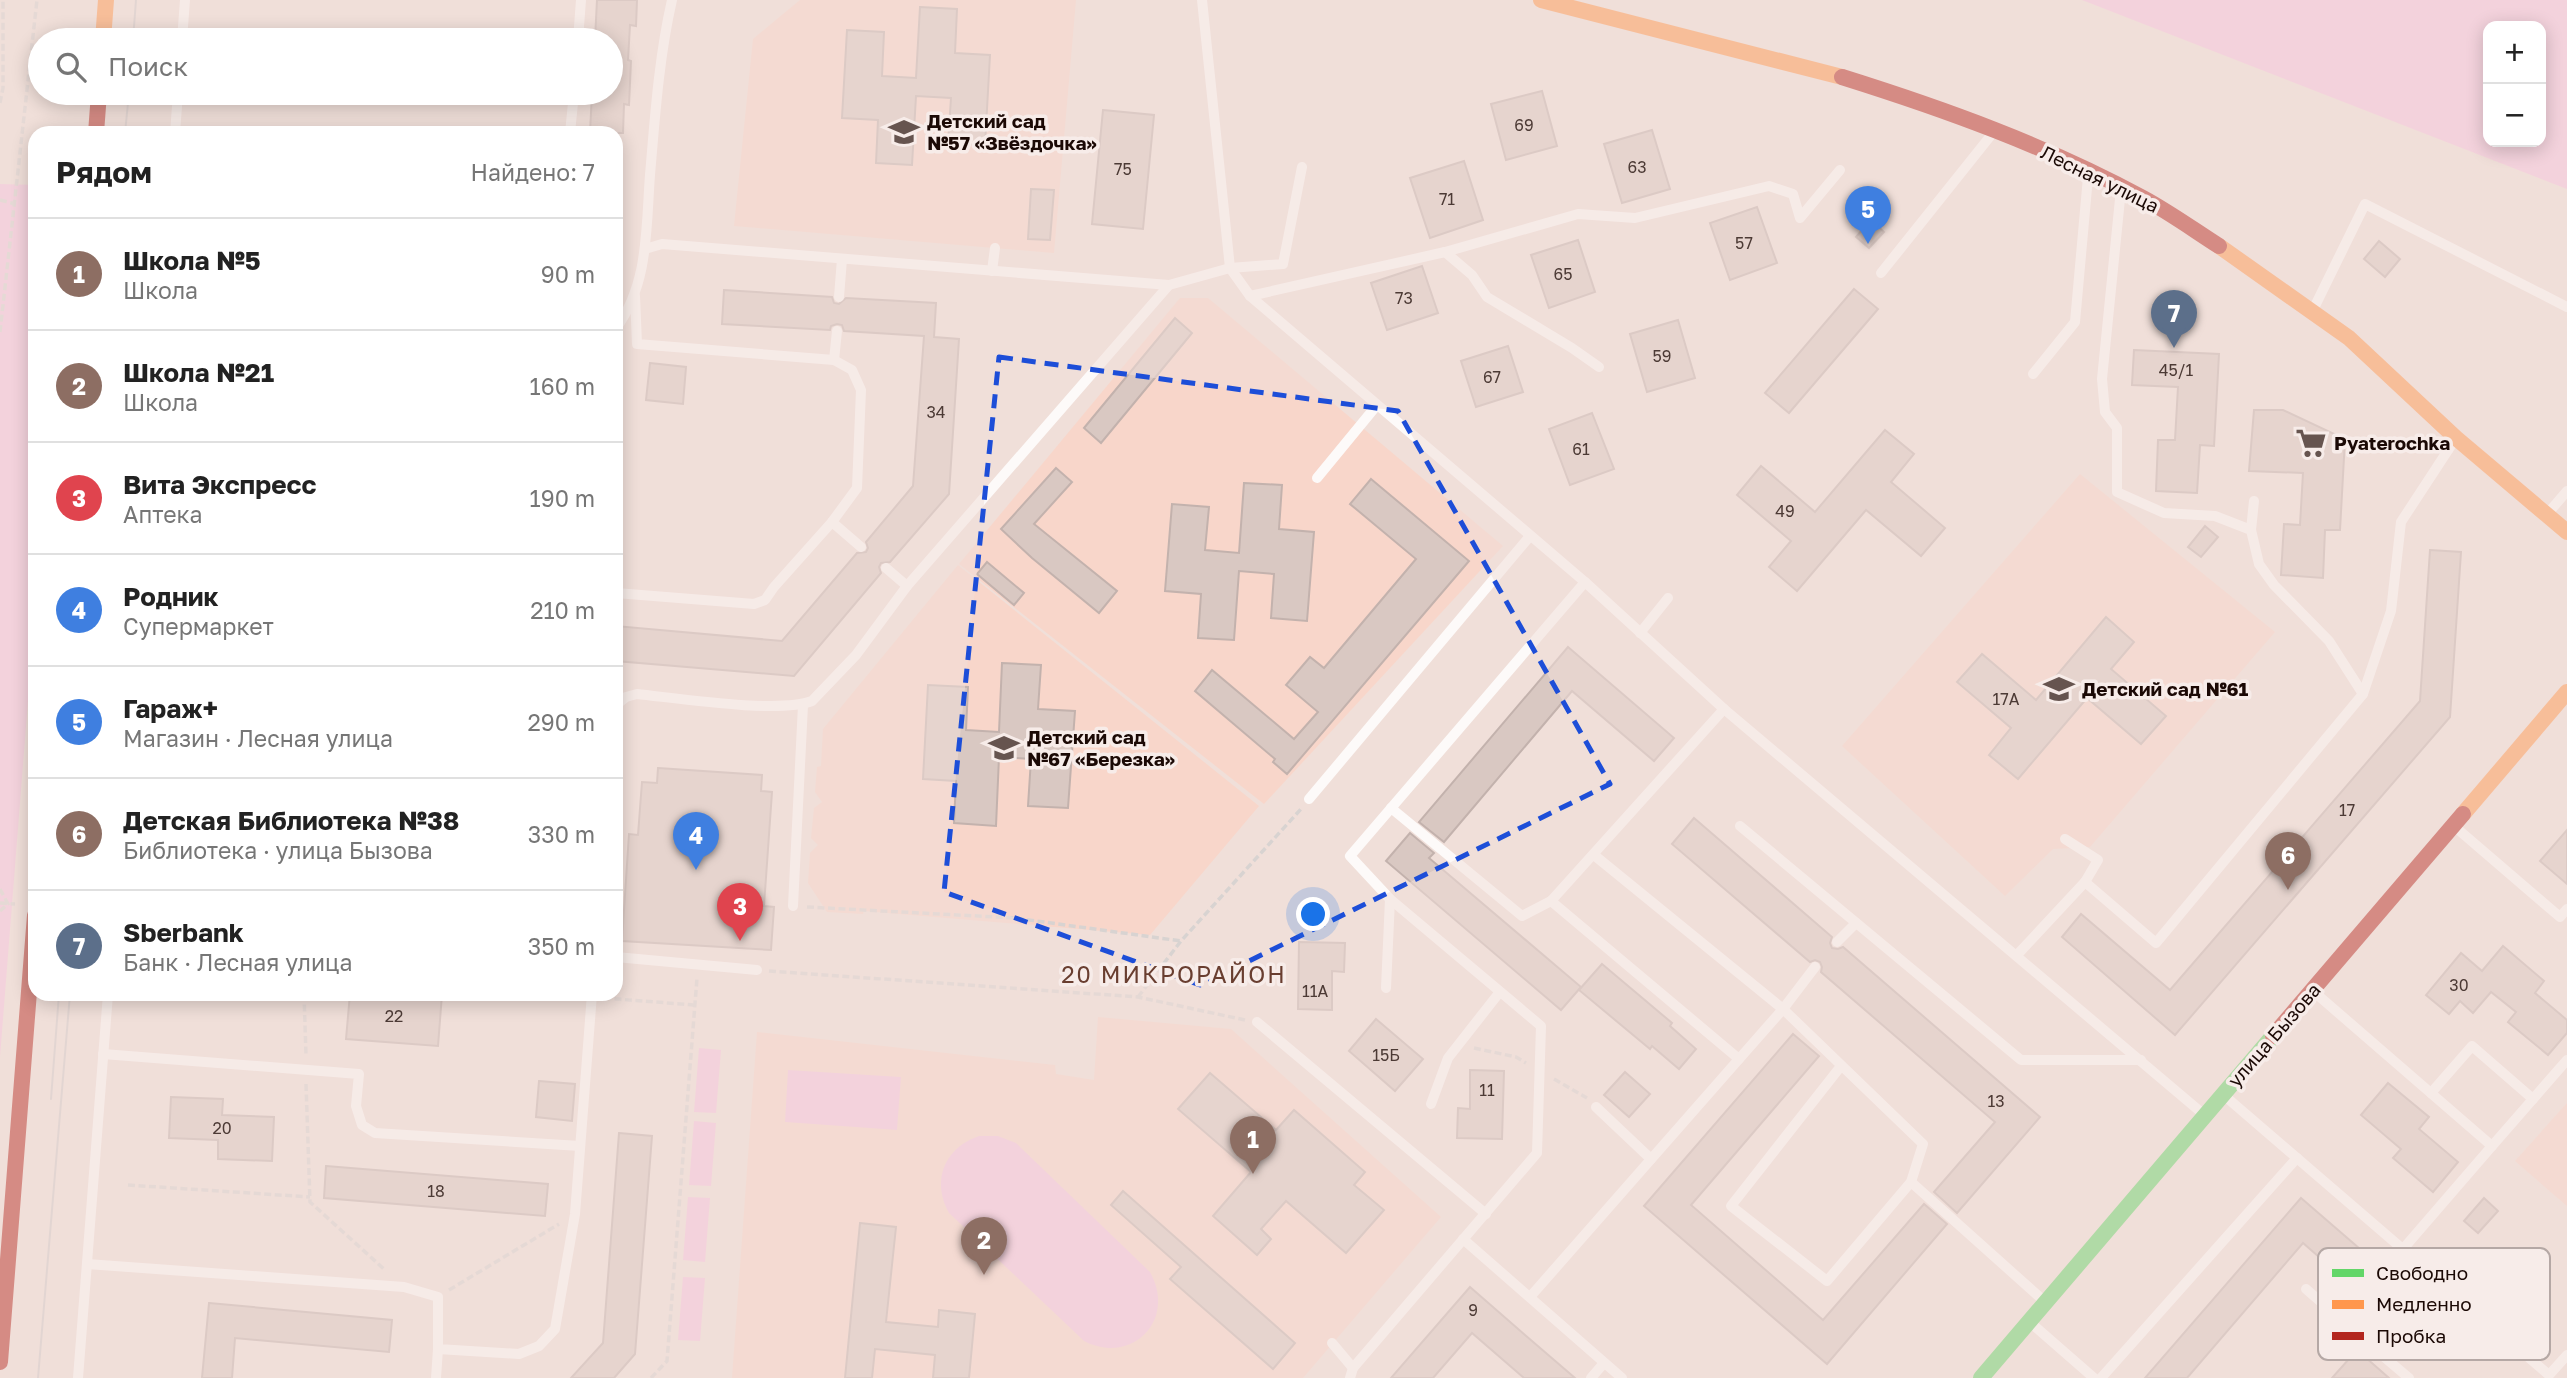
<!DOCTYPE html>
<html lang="ru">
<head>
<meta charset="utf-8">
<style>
	body { margin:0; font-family:"Golos Text",sans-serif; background:#f2f2f2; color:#222 }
	.controls { position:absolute; right:21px; top:21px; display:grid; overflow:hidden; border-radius:14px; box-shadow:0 4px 18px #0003 }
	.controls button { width:63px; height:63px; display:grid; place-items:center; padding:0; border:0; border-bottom:2px solid #e0e0e0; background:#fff; color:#222; font:35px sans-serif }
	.you { position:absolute; left:1314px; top:915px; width:24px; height:24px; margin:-18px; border:5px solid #fff; border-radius:50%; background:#1a73e8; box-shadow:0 0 0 10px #1a73e833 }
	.badge { display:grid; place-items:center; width:46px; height:46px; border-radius:50%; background:#0f766e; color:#fff; font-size:23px; font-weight:700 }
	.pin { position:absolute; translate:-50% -58px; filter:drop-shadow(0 2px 4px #0008) }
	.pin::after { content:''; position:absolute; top:37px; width:24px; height:21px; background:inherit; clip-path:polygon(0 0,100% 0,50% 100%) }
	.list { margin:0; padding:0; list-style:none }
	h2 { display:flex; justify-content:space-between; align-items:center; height:91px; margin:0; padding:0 28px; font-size:30px }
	h2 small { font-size:23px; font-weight:400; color:#767676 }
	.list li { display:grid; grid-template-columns:46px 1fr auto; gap:21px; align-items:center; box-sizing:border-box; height:112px; padding:0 28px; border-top:2px solid #e0e0e0 }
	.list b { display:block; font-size:26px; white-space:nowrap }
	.list p { margin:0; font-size:23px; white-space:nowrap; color:#767676 }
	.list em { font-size:23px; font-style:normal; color:#767676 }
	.icon { flex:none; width:38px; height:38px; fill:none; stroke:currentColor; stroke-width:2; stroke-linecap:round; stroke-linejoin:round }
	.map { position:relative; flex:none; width:2567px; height:1378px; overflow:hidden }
	.search { position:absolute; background:#fff; box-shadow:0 4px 18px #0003; left:28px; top:28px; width:595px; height:77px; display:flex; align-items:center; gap:18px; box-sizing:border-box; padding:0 24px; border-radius:38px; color:#767676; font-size:26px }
	.panel { position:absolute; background:#fff; box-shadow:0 4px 18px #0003; left:28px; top:126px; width:595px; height:875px; border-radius:21px }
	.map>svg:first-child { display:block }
</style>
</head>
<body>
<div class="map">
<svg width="2567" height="1378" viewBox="0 0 2567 1378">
	<rect width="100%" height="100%" fill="#f0dfd9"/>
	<g fill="#f8d6ca">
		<polygon points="800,0 1076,0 1054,253 734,226 753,39"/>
		<polygon points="1180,298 1208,298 1503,546 1264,804 959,564"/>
		<polygon points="2080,474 2275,632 2090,847 2053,849 2005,896 1842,746"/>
		<polygon points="958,565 1259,806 1150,935 864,911 863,914 827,912 808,883 810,853 818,845 811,838 814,808 822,802 815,792 817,767 821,766 823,729"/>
		<polygon points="1098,1017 1231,1029 1441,1217 1303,1378 732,1378 757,1032 1055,1065 1056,1074 1094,1080"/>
		<polygon points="2567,1103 2567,1206 2515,1161"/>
	</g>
	<g fill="#f7c4df" fill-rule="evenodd">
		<path d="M 2082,0 L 2567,0 L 2567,189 ZM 2488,26 L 2541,26 L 2541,142 L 2488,142 Z"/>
		<polygon points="0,184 35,185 35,612 0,1057"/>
		<polygon points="699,1048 721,1050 716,1113 694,1112"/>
		<polygon points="788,1070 901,1077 897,1130 785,1122"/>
		<polygon points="694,1121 716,1123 711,1186 689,1185"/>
		<path d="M 979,1136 L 998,1136 L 1016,1143 L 1150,1272 C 1177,1320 1132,1366 1084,1341 L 949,1213 C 931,1181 944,1148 979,1136 Z"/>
		<polygon points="688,1197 710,1198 705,1262 683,1260"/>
		<polygon points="683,1277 705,1278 700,1341 678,1340"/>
	</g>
	<g fill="#d9c8c2" stroke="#c3b2ad" stroke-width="2">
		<polygon points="597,0 637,0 636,26 630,25 628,60 631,61 629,105 624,104 623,133 590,133 592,93 611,93 611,40 595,40"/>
		<polygon points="920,7 957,9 955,53 990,55 985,145 948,143 951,98 916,96 912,165 876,163 878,120 842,118 847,30 884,32 882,76 916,78"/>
		<polygon points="1542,91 1557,146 1506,160 1491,104"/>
		<polygon points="1103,110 1154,115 1143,229 1092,224"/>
		<polygon points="1652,130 1670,189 1622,203 1604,144"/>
		<polygon points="1464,161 1483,220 1430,238 1410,178"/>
		<polygon points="1031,189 1054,190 1050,240 1028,239"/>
		<polygon points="1757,207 1777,263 1730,280 1710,223"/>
		<polygon points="1871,220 1884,232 1869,248 1856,237"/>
		<polygon points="1578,240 1595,292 1549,308 1531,255"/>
		<polygon points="2379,241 2400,259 2385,277 2364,259"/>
		<polygon points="1422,266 1438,313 1387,330 1371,283"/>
		<polygon points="1854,289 1878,309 1789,413 1765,393"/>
		<polygon points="724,290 832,297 834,303 839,304 846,298 936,303 934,337 959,339 949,494 890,562 881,563 879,567 881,573 794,676 616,661 616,626 782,641 857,553 866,552 868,548 866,542 913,486 924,336 844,331 842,325 837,324 831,326 830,330 722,324"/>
		<polygon points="1175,318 1192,333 1101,443 1084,428"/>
		<polygon points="1678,320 1695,378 1647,392 1630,334"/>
		<polygon points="1508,346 1523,392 1476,407 1461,361"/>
		<polygon points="2134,350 2219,354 2214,446 2200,445 2197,493 2156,491 2158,440 2175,440 2178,387 2132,385"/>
		<polygon points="650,363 686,367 683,404 646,400"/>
		<polygon points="2254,410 2283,410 2345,439 2340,530 2325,530 2323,578 2281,575 2284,524 2300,525 2303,473 2249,471"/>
		<polygon points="1592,413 1614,469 1570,485 1549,429"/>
		<polygon points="1885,430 1914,454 1891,482 1945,528 1921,556 1866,510 1797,591 1769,567 1791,541 1737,495 1761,466 1815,512"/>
		<polygon points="1056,468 1072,482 1034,524 1117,591 1099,613 1032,558 1001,529"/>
		<polygon points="1371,479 1469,561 1287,774 1273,762 1275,759 1195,691 1212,670 1294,739 1318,712 1286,685 1310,657 1324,668 1416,559 1350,504"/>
		<polygon points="1244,483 1282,485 1279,529 1314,532 1307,621 1271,618 1274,574 1239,571 1234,640 1198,638 1201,594 1165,591 1172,504 1209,507 1205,550 1239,553"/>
		<polygon points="2205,526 2218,537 2201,557 2188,547"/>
		<polygon points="2430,550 2461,552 2450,717 2175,1035 2062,937 2081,914 2170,990 2420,701"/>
		<polygon points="987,562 1024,593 1014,605 977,574"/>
		<polygon points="2106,617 2134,642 2111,669 2166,716 2141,744 2087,698 2018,779 1989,755 2011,728 1957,682 1982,654 2036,700"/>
		<polygon points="1568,647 1674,738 1654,761 1572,691 1444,842 1419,822"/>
		<polygon points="1002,663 1041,665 1038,709 1075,711 1068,808 1028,806 1031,759 999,757 996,826 954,823 956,781 923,779 928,685 968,687 966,730 999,732"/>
		<polygon points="658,768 762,775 761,791 772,792 764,906 774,907 771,950 622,941 629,834 638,835 642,782 657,783"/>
		<polygon points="1694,818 1832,937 1830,943 1832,948 1838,949 1843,947 2040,1117 1957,1213 1934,1192 1995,1122 1821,972 1822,967 1820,962 1815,960 1810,962 1672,844"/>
		<polygon points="2567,830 2567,884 2540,861"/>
		<polygon points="1410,833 1434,853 1429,858 1581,987 1561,1010 1386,861"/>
		<polygon points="1299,942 1345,943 1344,972 1332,971 1332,1010 1298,1009"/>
		<polygon points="2503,946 2544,981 2535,993 2567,1020 2567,1033 2548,1055 2508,1022 2516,1012 2491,992 2473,1013 2460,1001 2449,1014 2426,995 2461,953 2482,971"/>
		<polygon points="1602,964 1672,1023 1670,1026 1696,1049 1679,1069 1652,1046 1650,1049 1579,990"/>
		<polygon points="350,994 442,994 438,1046 346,1039"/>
		<polygon points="1376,1019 1423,1059 1395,1091 1349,1051"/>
		<polygon points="1793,1034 1819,1056 1691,1205 1823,1320 1924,1204 1947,1224 1827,1364 1644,1206"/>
		<polygon points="1470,1070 1504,1071 1502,1139 1457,1138 1458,1108 1470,1109"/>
		<polygon points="1625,1072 1650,1094 1629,1117 1604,1095"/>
		<polygon points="1210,1073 1276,1130 1294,1110 1365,1172 1354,1185 1384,1210 1346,1253 1286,1201 1261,1229 1271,1239 1257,1255 1213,1216 1251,1172 1178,1109"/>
		<polygon points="539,1081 575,1084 572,1121 536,1117"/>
		<polygon points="2388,1083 2429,1117 2419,1129 2458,1162 2433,1192 2393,1158 2401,1149 2361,1115"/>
		<polygon points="171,1097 223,1099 222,1115 274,1117 272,1161 218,1159 218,1140 169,1138"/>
		<polygon points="619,1133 652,1136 635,1354 614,1378 571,1378 603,1343"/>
		<polygon points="326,1166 548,1184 545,1216 324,1198"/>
		<polygon points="1123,1191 1295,1343 1273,1369 1170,1279 1181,1267 1111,1205"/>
		<polygon points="2301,1198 2404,1287 2382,1312 2303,1243 2187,1378 2145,1378"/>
		<polygon points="2484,1198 2498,1211 2478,1233 2464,1221"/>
		<polygon points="860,1223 896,1227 886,1322 938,1327 939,1310 975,1314 969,1378 933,1378 935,1355 875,1349 872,1378 845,1378"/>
		<polygon points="1470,1287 1525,1335 1575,1378 1524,1378 1472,1333 1433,1378 1391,1378"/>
		<polygon points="209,1303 392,1320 389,1352 235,1338 232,1378 202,1378"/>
		<polygon points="2357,1350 2389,1378 2332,1378"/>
	</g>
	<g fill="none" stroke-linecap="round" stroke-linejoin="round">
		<g stroke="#d8d3d1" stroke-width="3.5" stroke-dasharray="7 3.5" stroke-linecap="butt">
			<polyline points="0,103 3,88 3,0"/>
			<polyline points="0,200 15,204"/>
			<polyline points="0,332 37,0"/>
			<polyline points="0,889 8,904 0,911"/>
			<polyline points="0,903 15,904"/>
			<polyline points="807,907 1015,918 1181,941"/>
			<polyline points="769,971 1138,997 1245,1020"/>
			<polyline points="304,994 306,1055"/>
			<polyline points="1138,997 1181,941 1301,809"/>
			<polyline points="604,998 694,1005"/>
			<polyline points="1474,1048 1516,1057 1526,1063"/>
			<polyline points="1554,1079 1587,1098"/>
			<polyline points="306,1084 310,1202 385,1270"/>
			<polyline points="128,1185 310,1197"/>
			<polyline points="449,1290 559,1224"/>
			<polyline points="651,1378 667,1361 697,978"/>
		</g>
		<g stroke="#fdfaf9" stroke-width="10">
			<polyline points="1202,0 1230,268 1250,296 1585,582 1724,709 2202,1113"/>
			<polyline points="182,40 185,0"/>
			<polyline points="578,40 581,0"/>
			<polyline points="175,133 178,93"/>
			<polyline points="570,133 574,93"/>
			<polyline points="2121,189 2102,379 2105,412 2117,428 2117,492 2164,513 2215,516 2251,530 2259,564 2274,585 2329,641 2363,694"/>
			<polyline points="645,249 662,244 1169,285"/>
			<polyline points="1445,252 1472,275 1487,297 1572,348 1599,367"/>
			<polyline points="992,271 995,248"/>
			<polyline points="1881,273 1992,134"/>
			<polyline points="1250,296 1445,252 1578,214 1635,218 1769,186 1793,194 1800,218 1840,170"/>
			<polyline points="839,297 842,259"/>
			<polyline points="2314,308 2365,204 2567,307"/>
			<path d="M 616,328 C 649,284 646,227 650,175 C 655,116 659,57 672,0"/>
			<polyline points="834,360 837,331"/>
			<polyline points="2033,374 2075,322 2088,177"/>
			<polyline points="1317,478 1377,405"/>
			<polyline points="2549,512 2567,491"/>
			<polyline points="832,522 861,547"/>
			<polyline points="2251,530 2254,501"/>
			<polyline points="886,568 907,586"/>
			<polyline points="616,593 754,604 765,600 774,587 832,522 857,488 861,390 852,370 834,360 637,344 635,296"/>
			<polyline points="1640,633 1668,598"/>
			<path d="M 616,705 L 626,697 L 637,694 C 676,698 779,714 812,701 L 856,655 L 907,586 L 1169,285 L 1230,268 L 1283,264 L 1302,167"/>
			<polyline points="1724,709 1551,901 1739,1059 1783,1009 1815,967"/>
			<polyline points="616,744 617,760"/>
			<polyline points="616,760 616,784"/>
			<polyline points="1309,799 1530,536"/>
			<polyline points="1391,808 1522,916 1551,901"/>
			<polyline points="1740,826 2021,1060 2141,1060"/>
			<polyline points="2454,826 2560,917 2567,909"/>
			<polyline points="2065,839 2098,860 2085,882"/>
			<polyline points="1594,855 1783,1009 1923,1144 1911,1182 1827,1281 1731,1206 1841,1066"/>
			<polyline points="793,906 803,705"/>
			<polyline points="1837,942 1856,923"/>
			<polyline points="2017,955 2085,882 2156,943 2363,694 2391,611 2401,522 2454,441"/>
			<polyline points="616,957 757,970"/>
			<polyline points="1386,988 1390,899"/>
			<polyline points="2313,991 2492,1146 2403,1249"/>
			<polyline points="1257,1022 1486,1214"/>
			<polyline points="103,1054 359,1074 356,1106 362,1125 375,1133 580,1146"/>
			<polyline points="2431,1093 2472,1046 2533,1099 2567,1060"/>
			<polyline points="2226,1097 2549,1375 2567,1355"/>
			<polyline points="1431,1104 1448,1058 1499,993"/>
			<polyline points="1596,1107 1651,1159"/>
			<polyline points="2492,1146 2533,1099"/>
			<polyline points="1911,1182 2044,1301"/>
			<polyline points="1463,1239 1622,1378"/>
			<polyline points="87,1264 404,1287 438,1297 438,1349 519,1354 539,1346 555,1329 575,1214 592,994"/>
			<polyline points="2306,1289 2383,1356"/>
			<polyline points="1530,1297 1739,1059"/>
			<polyline points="2031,1323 2094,1378"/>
			<polyline points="1332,1343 1353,1368"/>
			<polyline points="78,1378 108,994"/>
			<polyline points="436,1378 438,1349"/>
			<polyline points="1350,1378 1353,1368 1537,1153 1541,1026 1390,899 1350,856 1585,582"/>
			<polyline points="1591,1378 1604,1363"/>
			<polyline points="2101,1378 2297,1158"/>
			<polyline points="2409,1378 2383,1356 2444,1284"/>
		</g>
		<polyline stroke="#63d668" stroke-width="16" points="1981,1378 2273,1036"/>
		<g stroke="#ff974d" stroke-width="16">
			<polyline points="1541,0 1842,77"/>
			<polyline points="103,40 106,0"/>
			<polyline points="2219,246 2349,338 2456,438 2567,532"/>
			<polyline points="2463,814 2567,692"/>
		</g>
		<g stroke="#b3261e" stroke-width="16">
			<path d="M 1842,77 C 1944,109 2047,146 2143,198 C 2169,212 2194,230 2219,246"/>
			<polyline points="96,133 99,93"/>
			<polyline points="2273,1036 2463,814"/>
			<polyline points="0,1362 35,915"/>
		</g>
		<g stroke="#d1cbca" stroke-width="2">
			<polyline points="133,40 136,0"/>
			<polyline points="125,133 129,93"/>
			<polyline points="51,1099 59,994"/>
			<polyline points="38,1378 70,994"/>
		</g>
	</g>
	<path d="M0 0H2567V1378H0ZM 999,357 L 1398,411 L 1610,784 L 1200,985 L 944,892 Z" fill="#f0dfd9" fill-opacity=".55" fill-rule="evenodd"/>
	<path fill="none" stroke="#1d4ed8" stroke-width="5" stroke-dasharray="14 9" stroke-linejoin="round" d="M 999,357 L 1398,411 L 1610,784 L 1200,985 L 944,892 Z"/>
	<defs>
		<g id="school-bare" transform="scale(2.415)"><path d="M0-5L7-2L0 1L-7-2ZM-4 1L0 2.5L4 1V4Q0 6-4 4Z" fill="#66544f" stroke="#f7ece9" stroke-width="2.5" paint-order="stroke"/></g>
		<g id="supermarket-bare" transform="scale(2.415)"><path d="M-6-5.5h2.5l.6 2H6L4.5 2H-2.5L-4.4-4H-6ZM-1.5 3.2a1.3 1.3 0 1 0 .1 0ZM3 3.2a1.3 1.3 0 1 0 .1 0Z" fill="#66544f" stroke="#f7ece9" stroke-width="2.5" paint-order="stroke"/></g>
	</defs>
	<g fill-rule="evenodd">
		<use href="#school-bare" x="904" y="132"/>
		<use href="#supermarket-bare" x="2311" y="443"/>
		<use href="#school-bare" x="2059" y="689"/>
		<use href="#school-bare" x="1004" y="748"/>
	</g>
	<g text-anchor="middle" stroke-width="7" stroke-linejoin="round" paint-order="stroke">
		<g font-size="16" fill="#4c3a35">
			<text x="1524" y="131">69</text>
			<text x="1637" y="173">63</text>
			<text x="1123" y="175">75</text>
			<text x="1447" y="205">71</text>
			<text x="1744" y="249">57</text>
			<text x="1563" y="280">65</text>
			<text x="1404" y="304">73</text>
			<text x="1662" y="362">59</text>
			<text x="2176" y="376">45/1</text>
			<text x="1492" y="383">67</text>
			<text x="936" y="418">34</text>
			<text x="1581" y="455">61</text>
			<text x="1785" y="517">49</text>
			<text x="2006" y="705">17А</text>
			<text x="2347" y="816">17</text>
			<text x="2459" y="991">30</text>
			<text x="1315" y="997">11А</text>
			<text x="394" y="1022">22</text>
			<text x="1386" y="1061">15Б</text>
			<text x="1487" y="1096">11</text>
			<text x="1996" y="1107">13</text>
			<text x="222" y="1134">20</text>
			<text x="436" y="1197">18</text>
			<text x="1473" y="1316">9</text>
		</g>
		<g font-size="19" font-weight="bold" fill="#1b0905" stroke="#f7ece9" text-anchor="start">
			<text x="927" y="128">Детский сад<tspan x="927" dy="22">№57 «Звёздочка»</tspan></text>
			<text x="2334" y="450">Pyaterochka</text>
			<text x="2082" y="696">Детский сад №61</text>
			<text x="1027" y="744">Детский сад<tspan x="1027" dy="22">№67 «Березка»</tspan></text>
		</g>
		<g font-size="19" fill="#1b0905" stroke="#f7ece9">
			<text transform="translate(2100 179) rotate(26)" y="7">Лесная улица</text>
			<text transform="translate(2274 1035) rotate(-49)" y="7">улица Бызова</text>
		</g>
		<g font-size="23" letter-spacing="2" fill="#693e30" stroke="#f7ece9">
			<text x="1174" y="983">20 МИКРОРАЙОН</text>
		</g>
	</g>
	<rect x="2318" y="1248" width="232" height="112" rx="10" fill="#f7ece9" stroke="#b5a8a5" stroke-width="2"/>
	<rect x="2332" y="1269" width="32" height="8" fill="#63d668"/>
	<rect x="2332" y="1300" width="32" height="9" fill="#ff974d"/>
	<rect x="2332" y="1332" width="32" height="8" fill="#b3261e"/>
	<g font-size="19" fill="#1b0905">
		<text x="2376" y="1280">Свободно</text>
		<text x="2376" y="1311">Медленно</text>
		<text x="2376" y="1343">Пробка</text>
	</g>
</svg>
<div class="controls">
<button>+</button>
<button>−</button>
</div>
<div class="you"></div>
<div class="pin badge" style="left:1253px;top:1174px;background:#8d6e63">1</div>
<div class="pin badge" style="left:984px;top:1275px;background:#8d6e63">2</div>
<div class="pin badge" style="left:740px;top:941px;background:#e0444e">3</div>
<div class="pin badge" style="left:696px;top:870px;background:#3f7fe0">4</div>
<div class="pin badge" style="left:1868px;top:244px;background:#3f7fe0">5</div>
<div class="pin badge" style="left:2288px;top:890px;background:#8d6e63">6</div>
<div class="pin badge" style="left:2174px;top:348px;background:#5c6f8a">7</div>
<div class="search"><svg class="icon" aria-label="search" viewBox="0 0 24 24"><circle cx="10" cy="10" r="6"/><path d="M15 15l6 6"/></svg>Поиск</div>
<section class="panel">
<h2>Рядом<small>Найдено: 7</small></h2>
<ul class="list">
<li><span class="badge" style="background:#8d6e63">1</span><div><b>Школа №5</b><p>Школа</p></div><em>90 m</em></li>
<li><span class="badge" style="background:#8d6e63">2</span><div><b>Школа №21</b><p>Школа</p></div><em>160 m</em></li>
<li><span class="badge" style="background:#e0444e">3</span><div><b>Вита Экспресс</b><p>Аптека</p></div><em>190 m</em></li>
<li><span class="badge" style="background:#3f7fe0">4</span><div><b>Родник</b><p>Супермаркет</p></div><em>210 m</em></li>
<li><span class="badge" style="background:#3f7fe0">5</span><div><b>Гараж+</b><p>Магазин · Лесная улица</p></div><em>290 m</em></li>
<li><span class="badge" style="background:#8d6e63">6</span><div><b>Детская Библиотека №38</b><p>Библиотека · улица Бызова</p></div><em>330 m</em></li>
<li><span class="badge" style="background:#5c6f8a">7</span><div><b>Sberbank</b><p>Банк · Лесная улица</p></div><em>350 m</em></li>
</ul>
</section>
</div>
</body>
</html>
